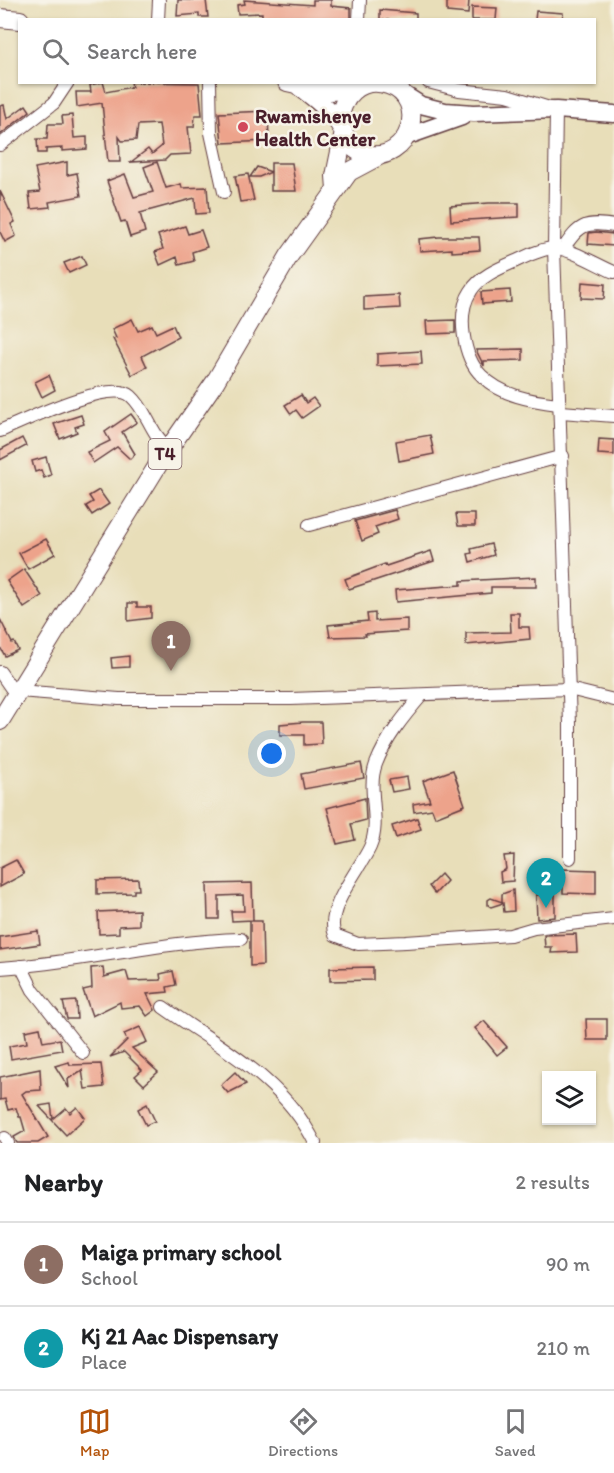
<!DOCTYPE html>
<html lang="en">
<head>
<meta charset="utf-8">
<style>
	body { margin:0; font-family:Itim,sans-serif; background:#f6f6f6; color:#202124 }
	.controls { position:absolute; right:18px; bottom:18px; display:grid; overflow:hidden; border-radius:0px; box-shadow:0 2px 4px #0004 }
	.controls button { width:54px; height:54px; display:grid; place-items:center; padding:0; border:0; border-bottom:2px solid #e0e0e0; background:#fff; color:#202124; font:30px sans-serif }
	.you { position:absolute; left:272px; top:754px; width:21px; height:21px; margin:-15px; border:4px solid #fff; border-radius:50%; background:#1a73e8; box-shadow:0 0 0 9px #1a73e833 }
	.badge { display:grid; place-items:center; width:39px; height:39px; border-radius:50%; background:#b45309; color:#fff; font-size:20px; font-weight:700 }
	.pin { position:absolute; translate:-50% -50px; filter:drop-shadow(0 2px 3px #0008) }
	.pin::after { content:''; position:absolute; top:32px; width:21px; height:18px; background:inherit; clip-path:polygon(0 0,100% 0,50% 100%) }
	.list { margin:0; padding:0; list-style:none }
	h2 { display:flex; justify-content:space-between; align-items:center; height:78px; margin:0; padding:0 24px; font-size:26px }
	h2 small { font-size:20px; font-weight:400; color:#757577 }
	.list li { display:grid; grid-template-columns:39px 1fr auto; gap:18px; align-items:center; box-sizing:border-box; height:84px; padding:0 24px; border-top:2px solid #e0e0e0 }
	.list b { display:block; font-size:22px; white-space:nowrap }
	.list p { margin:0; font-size:20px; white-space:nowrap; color:#757577 }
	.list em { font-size:20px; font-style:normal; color:#757577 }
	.icon { flex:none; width:33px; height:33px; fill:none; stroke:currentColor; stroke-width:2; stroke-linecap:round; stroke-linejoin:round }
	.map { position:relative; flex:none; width:614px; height:1143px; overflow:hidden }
	.search { position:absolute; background:#fff; box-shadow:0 2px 4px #0004; left:18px; right:18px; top:18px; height:66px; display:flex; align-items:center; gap:15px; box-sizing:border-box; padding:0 21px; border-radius:0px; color:#757577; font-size:22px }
	.sheet { height:246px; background:#fff }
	nav { display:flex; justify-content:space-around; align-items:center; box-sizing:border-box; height:84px; border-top:2px solid #e0e0e0; background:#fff; font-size:16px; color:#757577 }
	nav a { display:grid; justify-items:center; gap:3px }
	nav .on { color:#b45309 }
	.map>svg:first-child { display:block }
</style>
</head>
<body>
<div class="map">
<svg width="614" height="1143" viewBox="0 0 614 1143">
	<rect width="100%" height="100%" fill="#f7f3e8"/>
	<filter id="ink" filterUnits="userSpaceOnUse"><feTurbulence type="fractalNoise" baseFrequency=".0167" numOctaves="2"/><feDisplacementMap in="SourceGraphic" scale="12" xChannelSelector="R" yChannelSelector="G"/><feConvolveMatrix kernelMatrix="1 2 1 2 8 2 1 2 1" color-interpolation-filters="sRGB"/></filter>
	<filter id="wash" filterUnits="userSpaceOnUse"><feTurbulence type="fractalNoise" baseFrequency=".008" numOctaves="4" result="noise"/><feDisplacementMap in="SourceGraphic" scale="24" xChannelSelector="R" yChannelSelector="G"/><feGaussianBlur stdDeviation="1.35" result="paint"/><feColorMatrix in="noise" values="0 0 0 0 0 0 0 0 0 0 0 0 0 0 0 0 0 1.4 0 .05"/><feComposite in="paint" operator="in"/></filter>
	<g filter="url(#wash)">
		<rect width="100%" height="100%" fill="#e8deb9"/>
		<g id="blocks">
			<g fill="#eda38b">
				<polygon points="178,0 206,0 208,17 199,17 199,14 177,16"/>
				<polygon points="244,0 313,5 313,0 331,0 331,6 351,8 351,20 273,20 262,18 262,13 238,14 237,5 245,4"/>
				<polygon points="447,0 469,0 468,14 447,12"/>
				<polygon points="472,7 497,8 496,20 472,20"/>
				<polygon points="380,10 416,13 416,20 380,20"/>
				<polygon points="536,11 563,13 562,20 535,20"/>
				<polygon points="103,82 106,92 132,87 131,82 199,83 202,115 195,115 194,127 188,127 191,154 170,155 165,160 131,162 148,149 152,154 162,146 159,124 138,125 136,140 122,141 119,137 120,162 108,162 102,103 77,107 76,92 91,92 90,85"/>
				<polygon points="4,105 7,119 26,105 30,111 0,135 0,106"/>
				<polygon points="268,111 269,141 222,143 219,113"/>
				<polygon points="72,115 74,138 87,137 87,149 62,151 62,148 46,149 46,153 38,153 37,139 47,139 48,124 63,124 62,116"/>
				<polygon points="67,162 67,175 77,173 81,196 49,202 50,207 31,209 29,193 40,192 35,168"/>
				<polygon points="157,162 166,188 181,184 182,188 207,187 209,213 196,214 195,198 140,213 145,232 130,237 125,221 121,222 107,181 125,174 134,197 153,192 144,167"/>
				<polygon points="271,163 292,163 296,191 271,191 271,172 259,177 250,177 257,167 271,172"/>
				<polygon points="248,174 254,200 240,202 235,176"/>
				<polygon points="0,191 15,222 11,224 16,236 5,242 0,232"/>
				<polygon points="489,203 519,203 519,217 451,221 450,206"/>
				<polygon points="185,226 188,234 201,230 207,247 192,252 194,261 179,265 177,257 160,265 155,252 163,249 158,235"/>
				<polygon points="596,232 613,234 614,246 588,244 589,233"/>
				<polygon points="439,237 479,237 480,250 452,252 452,249 420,251 419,239"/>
				<polygon points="82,256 86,265 69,273 64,263"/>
				<polygon points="582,282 605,284 604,299 581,298"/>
				<polygon points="510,290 511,302 482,304 481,292"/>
				<polygon points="399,295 400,308 364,310 364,297"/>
				<polygon points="132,319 138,331 152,325 156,333 173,325 178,337 142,356 147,367 132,375 113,339 116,338 112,329"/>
				<polygon points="455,320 455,333 427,334 426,321"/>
				<polygon points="523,349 523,360 484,361 484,366 476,350"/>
				<polygon points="421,351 422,364 377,366 377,354"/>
				<polygon points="49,375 55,390 42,397 35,382"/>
				<polygon points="301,395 306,403 313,398 319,406 302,418 296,410 291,414 285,405"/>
				<polygon points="131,414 137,422 122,432 135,454 130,459 117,447 93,463 87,452 110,441 105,432"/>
				<polygon points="81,415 84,424 75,427 77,432 60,439 54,424"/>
				<polygon points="430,435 434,454 399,461 396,441"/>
				<polygon points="22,438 26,446 0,460 0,450"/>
				<polygon points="599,439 614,440 614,455 598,454"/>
				<polygon points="46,457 51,475 44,478 41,470 35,472 32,461"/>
				<polygon points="99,490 109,504 92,515 86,506 93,502 89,496"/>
				<polygon points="395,510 398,519 375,527 378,534 362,541 355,521"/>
				<polygon points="456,514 475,514 475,526 458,526"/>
				<polygon points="46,539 55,554 28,569 19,553"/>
				<polygon points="491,544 494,555 470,562 468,554 472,553 471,549"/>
				<polygon points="431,551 434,561 349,589 345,579 385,564 386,566"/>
				<polygon points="24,569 42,596 24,608 7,581"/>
				<polygon points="536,577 536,587 491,587 491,593 396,602 395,590 461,585 461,581"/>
				<polygon points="128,603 137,603 137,607 151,607 151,618 128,621"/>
				<polygon points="375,613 375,621 407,619 407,631 365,634 366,636 330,637 328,625 368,621 367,614"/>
				<polygon points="510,613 519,613 519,627 529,627 530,639 466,645 466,633 511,632"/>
				<polygon points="0,619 12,643 14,642 18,650 5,656 0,647"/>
				<polygon points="129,656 129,667 112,668 111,658"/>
				<polygon points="303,722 321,722 322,744 304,745 304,735 280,735 280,724"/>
				<polygon points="361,763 364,778 304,789 301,774"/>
				<polygon points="453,770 465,805 435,817 432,809 414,812 413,804 430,801 423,781"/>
				<polygon points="407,777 409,789 392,792 389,780"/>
				<polygon points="365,798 366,820 351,824 355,840 337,844 327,808"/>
				<polygon points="417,818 421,829 396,838 392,826"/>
				<polygon points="514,855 513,881 501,882 500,872 506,869 504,856"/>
				<polygon points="16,860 24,874 0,887 0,868"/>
				<polygon points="563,869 596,870 596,894 563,893"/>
				<polygon points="441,874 447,881 435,894 429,886"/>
				<polygon points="138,879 139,890 134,890 134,893 97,894 97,880"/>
				<polygon points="252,883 253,920 232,921 231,911 244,911 243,895 219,896 219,919 208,919 207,884"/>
				<polygon points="513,890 514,911 504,912 503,903 491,907 488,905 488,900 491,898 502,902 502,894"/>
				<polygon points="555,894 555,917 537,919 536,895"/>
				<polygon points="139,910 139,925 119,926 119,933 99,934 98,912"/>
				<polygon points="250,921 262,921 263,965 250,966"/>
				<polygon points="38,931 40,944 0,950 0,937"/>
				<polygon points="576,934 577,952 551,953 552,947 545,947 544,935"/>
				<polygon points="103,967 104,977 126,971 129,981 161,980 160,974 173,971 176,985 167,987 168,992 147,994 155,1010 147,1016 140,1006 121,1008 120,1002 92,1016 83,990 92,988 91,968"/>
				<polygon points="373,967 373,980 330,981 330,968"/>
				<polygon points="76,1001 77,1019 67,1019 63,1002"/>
				<polygon points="586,1019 607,1019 607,1040 587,1040"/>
				<polygon points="484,1021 507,1047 497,1055 475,1028"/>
				<polygon points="140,1027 147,1042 132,1048 158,1072 144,1085 135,1076 142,1070 124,1052 110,1057 127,1040 124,1034"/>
				<polygon points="40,1028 43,1042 60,1039 62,1050 11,1059 9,1046 27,1043 25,1031"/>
				<polygon points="69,1062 70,1065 101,1064 104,1087 85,1089 82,1070 68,1079 69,1088 55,1066"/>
				<polygon points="40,1069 41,1090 26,1091 22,1094 48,1137 38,1143 17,1143 14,1137 25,1131 21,1117 19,1117 16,1108 8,1110 5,1099 0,1100 0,1077"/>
				<polygon points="235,1072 246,1084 228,1093 221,1085"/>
				<polygon points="51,1104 53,1119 66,1108 70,1113 77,1107 85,1118 66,1135 39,1106"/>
				<polygon points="147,1104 155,1121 146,1125 138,1109"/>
			</g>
		</g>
	</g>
	<g filter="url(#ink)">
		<use href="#blocks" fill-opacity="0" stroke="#623c40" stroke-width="1.5"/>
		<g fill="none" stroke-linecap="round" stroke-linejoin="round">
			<g stroke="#623c40" stroke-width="14">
				<g id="minor">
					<polyline points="158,20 159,0"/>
					<polyline points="359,20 360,0"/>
					<polyline points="210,82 211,133 224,192"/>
					<polyline points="428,82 459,90 507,95 556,110 554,248 570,724 570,858"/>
					<polyline points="0,145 54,103 68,82"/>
					<path d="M 563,249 C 579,225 585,221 614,226"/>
					<path d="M 558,404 C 532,401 502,396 482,376 C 463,358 456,313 471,291 C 480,276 500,268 516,261 C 527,256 543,248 555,248 C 570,248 599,266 614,272"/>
					<polyline points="561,412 614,416"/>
					<path d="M 0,431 C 24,421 111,378 131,396 C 147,410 150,433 168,448"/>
					<polyline points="309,525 563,456"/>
					<polyline points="0,672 11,688 19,691 119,699 291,699 569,689 614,700"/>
					<path d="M 422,695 C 404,716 386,738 376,764 C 366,791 382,820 370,847 C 360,869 324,910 335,935 L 358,944 L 406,942 L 510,935 L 534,928 L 614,919"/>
					<polyline points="21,966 33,990 83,1053"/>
					<path d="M 0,968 C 81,963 160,941 241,939"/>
					<path d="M 163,1007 C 219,1047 283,1078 315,1143"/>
					<polyline points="5,1138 8,1143"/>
				</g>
			</g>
			<g stroke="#623c40" stroke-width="19">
				<g id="major">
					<polyline points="402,93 421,105 445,111 474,113 556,110 614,114"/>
					<polyline points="408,136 462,117"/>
				</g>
			</g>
			<g stroke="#623c40" stroke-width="20">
				<g id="highway">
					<polyline points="0,18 20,20"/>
					<polyline points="287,82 328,91 354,90"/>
					<path d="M 300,87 C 313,97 327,107 337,121 C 347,134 347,150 366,154 C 409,165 431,99 388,85 C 360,76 341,97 339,123"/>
					<polyline points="336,189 335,176 343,137"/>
					<polyline points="0,721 161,460 215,382 289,256 349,172 379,156"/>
				</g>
			</g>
			<use href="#minor" stroke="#fff" stroke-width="12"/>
			<use href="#major" stroke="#fff" stroke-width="16"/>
			<use href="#highway" stroke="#fff" stroke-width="18"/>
		</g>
	</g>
	<circle fill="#d1495b" stroke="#f7f3e8" stroke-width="2" cx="243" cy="127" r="6"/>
	<g text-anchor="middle" stroke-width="5" stroke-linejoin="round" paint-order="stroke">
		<rect fill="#f7f3e8" stroke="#7e5f64" stroke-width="1.5" x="148.5" y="439" width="33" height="30" rx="4.5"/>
		<g font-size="18" font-weight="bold" fill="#4a1f2b">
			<text x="165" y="460">T4</text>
		</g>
		<g font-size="20" font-weight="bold" fill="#4a1f2b" stroke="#f7f3e8" text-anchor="start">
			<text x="255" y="123">Rwamishenye<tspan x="255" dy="23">Health Center</tspan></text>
		</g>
	</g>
</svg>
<div class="controls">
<button><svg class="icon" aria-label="layers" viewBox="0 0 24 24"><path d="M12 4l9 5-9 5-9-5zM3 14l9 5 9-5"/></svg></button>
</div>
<div class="you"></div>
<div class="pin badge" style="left:171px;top:671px;background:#8d6e63">1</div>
<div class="pin badge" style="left:546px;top:908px;background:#0f9aa8">2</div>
<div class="search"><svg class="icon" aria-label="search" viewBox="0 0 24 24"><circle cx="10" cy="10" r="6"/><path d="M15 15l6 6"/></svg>Search here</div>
</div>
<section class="sheet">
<h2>Nearby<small>2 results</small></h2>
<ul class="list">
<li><span class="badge" style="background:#8d6e63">1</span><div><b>Maiga primary school</b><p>School</p></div><em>90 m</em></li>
<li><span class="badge" style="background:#0f9aa8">2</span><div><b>Kj 21 Aac Dispensary</b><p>Place</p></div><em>210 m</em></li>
</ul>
</section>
<nav>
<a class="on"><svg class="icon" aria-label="map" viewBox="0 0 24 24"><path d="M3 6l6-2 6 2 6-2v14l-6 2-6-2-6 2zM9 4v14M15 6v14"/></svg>Map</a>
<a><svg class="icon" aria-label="directions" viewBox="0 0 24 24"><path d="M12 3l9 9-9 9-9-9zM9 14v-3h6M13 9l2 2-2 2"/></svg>Directions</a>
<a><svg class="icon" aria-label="saved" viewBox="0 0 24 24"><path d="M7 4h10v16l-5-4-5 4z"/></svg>Saved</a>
</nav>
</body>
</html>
